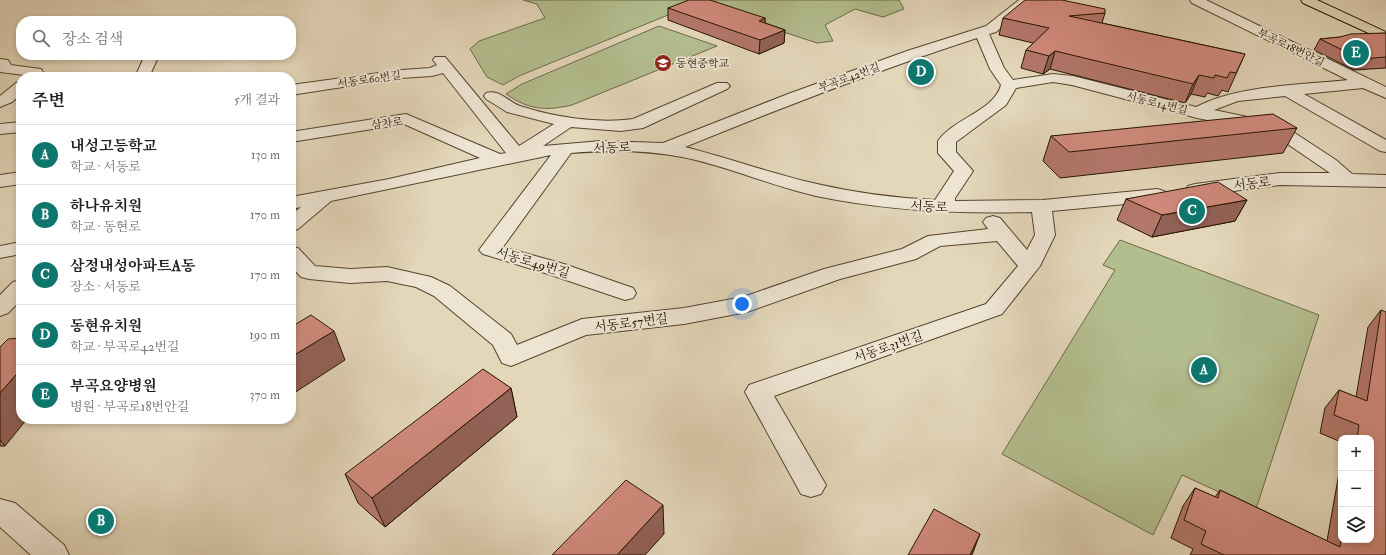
<!DOCTYPE html>
<html lang="ko">
<head>
<meta charset="utf-8">
<style>
	body { margin:0; font-family:"IM FELL Double Pica","Noto Serif KR",serif; background:#f2f2f2; color:#202124 }
	.controls { position:absolute; right:12px; bottom:12px; display:grid; overflow:hidden; border-radius:8px; box-shadow:0 2px 6px #0003 }
	.controls button { width:36px; height:36px; display:grid; place-items:center; padding:0; border:0; border-bottom:1px solid #e0e0e0; background:#fff; color:#202124; font:20px sans-serif }
	.you { position:absolute; left:742px; top:304px; width:14px; height:14px; margin:-10px; border:3px solid #fff; border-radius:50%; background:#1a73e8; box-shadow:0 0 0 6px #1a73e833 }
	.badge { display:grid; place-items:center; width:26px; height:26px; border-radius:50%; background:#0f766e; color:#fff; font-size:13px; font-weight:700 }
	.pin { position:absolute; translate:-50% -50%; border:2px solid #fff; box-shadow:0 1px 4px #0006 }
	.list { margin:0; padding:0; list-style:none }
	h2 { display:flex; justify-content:space-between; align-items:center; height:52px; margin:0; padding:0 16px; font-size:17px }
	h2 small { font-size:13px; font-weight:400; color:#757577 }
	.list li { display:grid; grid-template-columns:26px 1fr auto; gap:12px; align-items:center; box-sizing:border-box; height:60px; padding:0 16px; border-top:1px solid #e0e0e0 }
	.list b { display:block; font-size:15px; white-space:nowrap }
	.list p { margin:0; font-size:13px; white-space:nowrap; color:#757577 }
	.list em { font-size:13px; font-style:normal; color:#757577 }
	.icon { flex:none; width:22px; height:22px; fill:none; stroke:currentColor; stroke-width:2; stroke-linecap:round; stroke-linejoin:round }
	.map { position:relative; flex:none; width:1386px; height:555px; overflow:hidden }
	.search { position:absolute; background:#fff; box-shadow:0 2px 6px #0003; left:16px; top:16px; width:280px; height:44px; display:flex; align-items:center; gap:10px; box-sizing:border-box; padding:0 14px; border-radius:16px; color:#757577; font-size:15px }
	.panel { position:absolute; background:#fff; box-shadow:0 2px 6px #0003; left:16px; top:72px; width:280px; height:352px; border-radius:16px }
	.map>svg:first-child { display:block }
</style>
</head>
<body>
<div class="map">
<svg width="1386" height="555" viewBox="0 0 1386 555">
	<rect width="100%" height="100%" fill="#e3d6b9"/>
	<filter id="stains"><feTurbulence type="fractalNoise" baseFrequency=".005" numOctaves="4"/><feColorMatrix values="0 0 0 0 .2 0 0 0 0 .09 0 0 0 0 .02 0 0 0 .5 -.17"/></filter>
	<radialGradient id="worn" r=".72"><stop offset=".6" stop-color="#630" stop-opacity="0"/><stop offset="1" stop-color="#630" stop-opacity=".3"/></radialGradient>
	<g fill="#b3be8f" stroke="#6c6a48">
		<polygon points="523,0 899,0 904,9 883,17 855,9 825,25 833,41 817,43 720,11 673,13 519,76 503,85 487,77 470,49 479,41 545,18 537,4"/>
		<path d="M 659,26 L 717,46 L 572,105 C 546,111 529,110 506,94 L 522,84 Z"/>
		<polygon points="1120,240 1319,315 1256,509 1182,475 1153,535 1002,454 1115,270 1103,265"/>
	</g>
	<g fill="none" stroke-linecap="round" stroke-linejoin="round">
		<g stroke="#55452e" stroke-width="2">
			<g id="minor">
				<path d="M 1019,0 L 1033,0 L 996,32 L 989,34 L 1004,68 L 1013,80 L 1053,74 L 1073,76 L 1196,107 C 1237,85 1302,85 1348,80 L 1192,3 L 1190,0 L 1206,0 L 1386,87 L 1386,98 L 1363,88 L 1304,94 L 1386,140 L 1386,152 L 1380,151 L 1285,96 L 1238,101 L 1214,110 L 1281,124 L 1336,160 L 1352,174 L 1386,175 L 1386,187 L 1280,185 L 1195,196 L 1188,194 L 1186,190 L 1188,186 L 1195,184 L 1280,173 L 1330,173 L 1270,132 L 1197,118 L 1072,85 L 1053,82 L 1016,88 L 1006,105 L 956,142 L 956,152 L 973,171 L 955,198 L 955,201 L 1043,200 L 1157,189 L 1164,191 L 1167,195 L 1164,199 L 1157,201 L 1052,211 L 1055,235 L 1040,266 L 1002,314 L 774,396 L 826,485 L 821,494 L 811,497 L 801,494 L 745,392 L 749,385 L 986,304 L 1018,266 L 997,241 L 940,246 L 916,259 L 840,279 L 747,312 L 684,324 L 586,335 L 511,366 L 502,363 L 493,345 L 434,296 L 416,287 L 387,281 L 350,283 L 309,279 L 301,277 L 291,266 L 291,247 L 298,248 L 315,266 L 350,269 L 387,267 L 431,277 L 450,286 L 511,334 L 517,345 L 582,319 L 684,308 L 743,297 L 824,269 L 902,249 L 928,236 L 988,229 L 983,222 L 986,218 L 993,216 L 1000,218 L 1027,250 L 1035,235 L 1032,212 C 959,214 888,211 816,196 C 771,186 728,166 682,157 C 646,150 608,150 571,153 L 503,247 L 564,264 L 633,288 L 636,293 L 633,298 L 625,300 L 548,274 L 483,254 L 479,250 L 551,155 L 331,201 L 298,229 L 291,231 L 291,215 L 301,207 L 291,209 L 291,197 L 389,179 L 480,158 L 404,124 L 291,142 L 291,132 L 406,114 L 500,154 L 506,153 L 443,73 L 432,76 L 401,78 L 291,95 L 291,85 L 401,70 L 430,68 L 437,65 L 433,60 L 435,57 L 445,57 L 519,146 L 554,124 L 507,112 L 486,99 L 484,96 L 486,93 C 500,89 508,102 520,106 C 554,117 597,124 633,119 L 717,83 L 727,83 L 730,86 L 727,89 L 643,128 L 621,131 L 571,127 L 543,146 L 601,141 L 663,143 L 788,94 L 907,51 L 986,26 ZM 977,38 L 990,69 L 1001,85 C 994,111 954,118 938,141 L 938,153 L 954,171 L 935,200 C 896,198 856,193 817,184 C 772,174 729,158 685,147 C 781,108 878,70 977,38 Z"/>
				<polygon points="145,55 159,55 149,77 135,77"/>
				<polygon points="0,59 8,60 11,65 41,69 43,72 39,77 23,77 24,75 0,72"/>
				<polygon points="21,81 21,94 12,102 0,107 0,96 16,83"/>
				<polygon points="21,122 21,132 0,134 0,124"/>
				<polygon points="21,172 21,184 0,187 0,175"/>
				<polygon points="21,242 21,254 0,258 0,246"/>
				<polygon points="21,280 21,300 8,313 0,316 0,295 13,282"/>
				<polygon points="0,499 15,503 64,545 69,555 31,555 0,527"/>
			</g>
		</g>
		<g stroke="#261500" stroke-width="2">
			<polygon id="major" points="1301,0 1317,0 1386,32 1386,41 1303,3"/>
		</g>
		<use href="#minor" fill="#ede4d2" fill-rule="evenodd"/>
		<use href="#major" fill="#e3d6b9" fill-rule="evenodd"/>
	</g>
	<g fill="#b3776b" stroke="#261500">
		<polygon points="668,8 765,18 765,23 785,30 784,43 759,54 668,20"/>
		<polygon points="1105,13 1102,23 1245,54 1228,92 1222,90 1218,96 1207,93 1205,97 1191,94 1185,103 1050,69 1043,74 1021,68 1026,50 1033,43 999,35 1003,18"/>
		<polygon points="1386,33 1386,68 1354,70 1314,50 1320,39"/>
		<polygon points="1297,128 1283,153 1060,178 1043,161 1051,136"/>
		<polygon points="1126,199 1247,200 1235,221 1152,237 1117,220"/>
		<polygon points="1381,310 1386,555 1190,555 1193,549 1171,538 1183,506 1195,488 1215,497 1220,490 1327,541 1341,462 1341,540 1371,438 1341,438 1341,442 1320,433 1325,408 1339,390 1356,397 1368,327"/>
		<polygon points="0,347 5,446 0,446"/>
		<polygon points="511,388 517,417 385,527 358,503 345,474"/>
	</g>
	<g fill="#926157" stroke="#261500">
		<polygon points="765,18 765,31 759,21"/>
		<polygon points="785,30 784,43 759,54 760,40"/>
		<polygon points="1055,51 1050,69 1043,74 1049,56"/>
		<polygon points="1199,75 1191,94 1185,103 1193,84"/>
		<polygon points="1247,200 1235,221 1152,237 1162,215"/>
		<polygon points="334,331 345,360 291,395 291,357"/>
		<polygon points="21,369 21,419 27,419 5,446 0,440 0,393"/>
		<polygon points="511,388 517,417 385,527 372,498"/>
		<polygon points="248,419 254,419 250,422"/>
		<polygon points="663,505 664,534 645,555 617,555"/>
		<polygon points="980,534 972,555 970,555"/>
	</g>
	<g fill="#d08a7c" stroke="#261500">
		<polygon points="689,0 710,0 765,18 759,21 785,30 760,40 668,8"/>
		<polygon points="1025,0 1062,0 1105,9 1105,13 1069,16 1245,54 1236,73 1230,72 1227,78 1215,75 1214,78 1199,75 1193,84 1055,51 1049,56 1026,50 1049,28 1003,18"/>
		<polygon points="1386,33 1386,57 1361,59 1320,39 1340,37 1351,34"/>
		<polygon points="1273,114 1297,128 1069,152 1051,136"/>
		<polygon points="1218,182 1247,200 1162,215 1126,199"/>
		<polygon points="1381,310 1386,312 1386,555 1224,555 1201,544 1206,531 1184,520 1195,488 1218,498 1220,490 1340,547 1341,539 1341,540 1371,540 1371,438 1357,438 1359,425 1334,415 1339,390 1367,401"/>
		<polygon points="311,315 334,331 291,357 291,327"/>
		<polygon points="21,338 21,369 0,393 0,347 8,339"/>
		<polygon points="483,369 511,388 372,498 345,474 422,416"/>
		<polygon points="626,480 663,505 617,555 552,555"/>
		<polygon points="934,509 980,534 970,555 908,555"/>
	</g>
	<defs>
		<g id="school-disc" transform="scale(0.9)"><circle r="9.5" fill="#8f2418" stroke="#ede4d2"/><path d="M0-5L7-2L0 1L-7-2ZM-4 1L0 2.5L4 1V4Q0 6-4 4Z" fill="#fff"/></g>
	</defs>
	<g fill-rule="evenodd">
		<use href="#school-disc" x="663" y="63"/>
	</g>
	<g text-anchor="middle" stroke-width="4" stroke-linejoin="round" paint-order="stroke">
		<g font-size="11" fill="#261500" stroke="#ede4d2">
			<text transform="translate(1291 47) rotate(26)" y="4">부곡로18번안길</text>
			<text transform="translate(849 77) rotate(-20)" y="4">부곡로42번길</text>
			<text transform="translate(369 79) rotate(-8)" y="4">서동로60번길</text>
			<text transform="translate(1157 103) rotate(14)" y="4">서동로14번길</text>
			<text transform="translate(387 123) rotate(-7)" y="4">삼차로</text>
		</g>
		<g font-size="11" fill="#261500" stroke="#ede4d2" text-anchor="start">
			<text x="676" y="67">동현중학교</text>
		</g>
		<g font-size="13" fill="#261500" stroke="#ede4d2">
			<text transform="translate(612 147) rotate(-2)" y="5">서동로</text>
			<text transform="translate(1252 183) rotate(-7)" y="5">서동로</text>
			<text transform="translate(929 206) rotate(3)" y="5">서동로</text>
			<text transform="translate(533 262) rotate(17)" y="5">서동로49번길</text>
			<text transform="translate(631 322) rotate(-7)" y="5">서동로57번길</text>
			<text transform="translate(888 346) rotate(-19)" y="5">서동로31번길</text>
		</g>
	</g>
	<rect width="100%" height="100%" filter="url(#stains)"/>
	<rect width="100%" height="100%" fill="url(#worn)"/>
</svg>
<div class="controls">
<button>+</button>
<button>−</button>
<button><svg class="icon" aria-label="layers" viewBox="0 0 24 24"><path d="M12 4l9 5-9 5-9-5zM3 14l9 5 9-5"/></svg></button>
</div>
<div class="you"></div>
<div class="pin badge" style="left:1204px;top:370px">A</div>
<div class="pin badge" style="left:101px;top:521px">B</div>
<div class="pin badge" style="left:1192px;top:211px">C</div>
<div class="pin badge" style="left:921px;top:72px">D</div>
<div class="pin badge" style="left:1356px;top:53px">E</div>
<div class="search"><svg class="icon" aria-label="search" viewBox="0 0 24 24"><circle cx="10" cy="10" r="6"/><path d="M15 15l6 6"/></svg>장소 검색</div>
<section class="panel">
<h2>주변<small>5개 결과</small></h2>
<ul class="list">
<li><span class="badge">A</span><div><b>내성고등학교</b><p>학교 · 서동로</p></div><em>130 m</em></li>
<li><span class="badge">B</span><div><b>하나유치원</b><p>학교 · 동현로</p></div><em>170 m</em></li>
<li><span class="badge">C</span><div><b>삼정내성아파트A동</b><p>장소 · 서동로</p></div><em>170 m</em></li>
<li><span class="badge">D</span><div><b>동현유치원</b><p>학교 · 부곡로42번길</p></div><em>190 m</em></li>
<li><span class="badge">E</span><div><b>부곡요양병원</b><p>병원 · 부곡로18번안길</p></div><em>370 m</em></li>
</ul>
</section>
</div>
</body>
</html>
